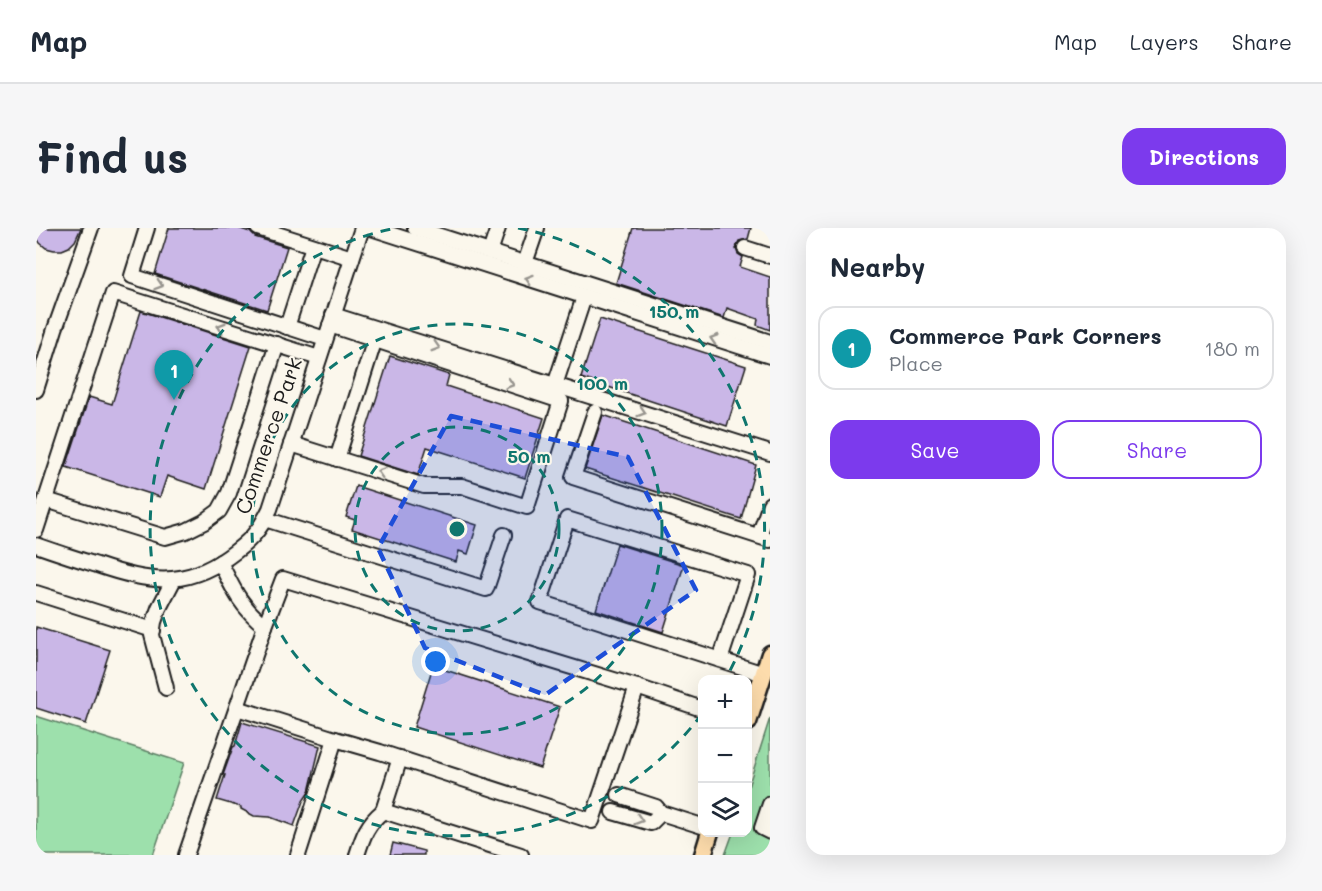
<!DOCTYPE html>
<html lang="en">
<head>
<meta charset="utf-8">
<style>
	body { margin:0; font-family:Mali,sans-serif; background:#f6f6f7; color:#1f2937 }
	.controls { position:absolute; right:18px; bottom:18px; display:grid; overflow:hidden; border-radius:12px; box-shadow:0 6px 24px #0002 }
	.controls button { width:54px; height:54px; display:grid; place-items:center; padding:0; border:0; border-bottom:2px solid #e0e1e3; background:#fff; color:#1f2937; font:30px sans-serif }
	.you { position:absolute; left:400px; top:434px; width:21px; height:21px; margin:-15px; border:4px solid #fff; border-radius:50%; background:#1a73e8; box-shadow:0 0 0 9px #1a73e833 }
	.badge { display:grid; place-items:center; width:39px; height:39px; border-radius:50%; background:#7c3aed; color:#fff; font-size:20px; font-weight:700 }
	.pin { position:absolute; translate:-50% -50px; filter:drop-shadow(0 2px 3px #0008) }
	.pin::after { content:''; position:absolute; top:32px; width:21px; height:18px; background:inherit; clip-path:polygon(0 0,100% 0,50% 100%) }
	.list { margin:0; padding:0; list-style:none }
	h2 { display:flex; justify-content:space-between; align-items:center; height:78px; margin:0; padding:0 24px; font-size:26px }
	h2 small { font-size:20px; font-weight:400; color:#747a83 }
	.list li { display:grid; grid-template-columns:39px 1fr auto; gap:18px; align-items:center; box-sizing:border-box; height:84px; margin:0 12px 12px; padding:0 12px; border:2px solid #e0e1e3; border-radius:18px }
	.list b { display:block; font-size:22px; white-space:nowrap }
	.list p { margin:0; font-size:20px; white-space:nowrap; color:#747a83 }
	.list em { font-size:20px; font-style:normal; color:#747a83 }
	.actions { display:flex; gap:12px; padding:18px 24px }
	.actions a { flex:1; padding:14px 0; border:2px solid #7c3aed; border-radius:18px; text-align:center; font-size:21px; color:#7c3aed }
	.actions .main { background:#7c3aed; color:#fff }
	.icon { flex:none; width:33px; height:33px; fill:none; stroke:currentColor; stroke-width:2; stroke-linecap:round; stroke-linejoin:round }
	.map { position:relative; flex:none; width:734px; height:627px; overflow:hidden; border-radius:18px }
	header { display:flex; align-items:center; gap:36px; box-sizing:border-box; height:84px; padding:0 30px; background:#fff; border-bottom:2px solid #e0e1e3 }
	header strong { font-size:28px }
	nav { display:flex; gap:33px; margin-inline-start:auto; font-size:21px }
	.intro { display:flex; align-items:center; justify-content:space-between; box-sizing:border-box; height:144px; padding:0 36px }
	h1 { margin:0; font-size:42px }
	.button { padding:15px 27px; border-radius:18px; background:#7c3aed; color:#fff; font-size:21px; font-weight:700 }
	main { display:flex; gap:36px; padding:0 36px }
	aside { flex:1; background:#fff; border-radius:18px; box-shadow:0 6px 24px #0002 }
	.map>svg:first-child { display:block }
</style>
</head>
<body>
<header>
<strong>Map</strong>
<nav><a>Map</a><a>Layers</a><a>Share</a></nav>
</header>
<div class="intro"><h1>Find us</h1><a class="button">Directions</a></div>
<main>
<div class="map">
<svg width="734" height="627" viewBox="0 0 734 627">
	<rect width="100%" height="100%" fill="#fbf7ec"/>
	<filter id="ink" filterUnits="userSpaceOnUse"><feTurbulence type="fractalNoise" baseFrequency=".0167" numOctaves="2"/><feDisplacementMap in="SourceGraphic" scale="12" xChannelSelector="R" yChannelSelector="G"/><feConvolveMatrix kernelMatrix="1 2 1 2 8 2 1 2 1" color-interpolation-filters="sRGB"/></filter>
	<g filter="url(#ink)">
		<g fill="#9de0ac" stroke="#5c7e64" stroke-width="1.5">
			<polygon points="0,488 148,535 117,627 0,627"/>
			<polygon points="734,490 734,627 689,627 697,605 712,604 712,559"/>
		</g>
		<g fill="#cab7e7" stroke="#1c1c1c" stroke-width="1.5">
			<polygon points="0,0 45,0 39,13 33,19 26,22 18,22 10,20 4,15 0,8"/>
			<polygon points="133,0 202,0 214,4 219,9 251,19 231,82 119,46"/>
			<polygon points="597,0 715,0 712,11 703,13 701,17 700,21 702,26 707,29 704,39 734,49 734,102 721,97 722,91 691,80 688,90 580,55"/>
			<polygon points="105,83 215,118 170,261 131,248 124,269 30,239 53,169 76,176"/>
			<polygon points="564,91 710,138 691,198 545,150"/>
			<polygon points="354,128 413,147 410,158 508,190 489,250 391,219 382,247 322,228"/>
			<polygon points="567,187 720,237 705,291 549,241"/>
			<polygon points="320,258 441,297 432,326 423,323 420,334 316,301 319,292 310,289"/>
			<polygon points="581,316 648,337 627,404 560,382"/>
			<polygon points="0,399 74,422 50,496 0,480"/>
			<polygon points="397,438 524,479 504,540 378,499"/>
			<polygon points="206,494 284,518 273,564 267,573 258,598 234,589 218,588 205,581 205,579 181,572 189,547 187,547 197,519 199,518"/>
			<polygon points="357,615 388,623 388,627 354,627"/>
		</g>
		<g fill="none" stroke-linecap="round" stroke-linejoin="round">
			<g stroke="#1c1c1c" stroke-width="18">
				<g id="minor">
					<polyline points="111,0 96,48 289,111"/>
					<polyline points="222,0 316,30"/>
					<polyline points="335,0 734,128"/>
					<polyline points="379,0 734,114"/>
					<polyline points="709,20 734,28"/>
					<polyline points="454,24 462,0"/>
					<polyline points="489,35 501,0"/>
					<polyline points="297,87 734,225"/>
					<polyline points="251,99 277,18"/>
					<polyline points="519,157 548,69"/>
					<polyline points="0,162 19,101 55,0"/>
					<polyline points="559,184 537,249 734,312"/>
					<polyline points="255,216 388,258 426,258 491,279 525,173 294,97"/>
					<polyline points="301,231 339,111"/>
					<polyline points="10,272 129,309 150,303 168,294 183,283 193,265 241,116"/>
					<polyline points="229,291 450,361 468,307"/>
					<polyline points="0,302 77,65 283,130"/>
					<polyline points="723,308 734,276"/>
					<path d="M 0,317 C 20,324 41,331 61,337 C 110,354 147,361 192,329 C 213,314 223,304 234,281 L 326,0"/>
					<polyline points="0,365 117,402"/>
					<polyline points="229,398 247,351 601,459"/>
					<polyline points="684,432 712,347 531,291 504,374 703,438 728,446"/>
					<polyline points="130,460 116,407 118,394 123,380 138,351"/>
					<polyline points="201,480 299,511"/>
					<polyline points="583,567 620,579 625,585 666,598"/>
					<polyline points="734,576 726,600 734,604"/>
					<polyline points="347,583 364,530"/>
					<polyline points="577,584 615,595 625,585"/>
					<path d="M 150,627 L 229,398 C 205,379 197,361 184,334"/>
					<polyline points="262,627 299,511 344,524 556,593 601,459 666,481"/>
					<path d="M 321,627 C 327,608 331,596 347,583 L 485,627"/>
				</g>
			</g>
			<g stroke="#1c1c1c" stroke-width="21">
				<g id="major">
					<polyline points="712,494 734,426"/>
					<polyline points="667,627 674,604"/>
				</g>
			</g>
			<use href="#minor" stroke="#fbf7ec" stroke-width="14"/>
			<use href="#major" stroke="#fddcac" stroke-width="16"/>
		</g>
		<defs><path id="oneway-chevron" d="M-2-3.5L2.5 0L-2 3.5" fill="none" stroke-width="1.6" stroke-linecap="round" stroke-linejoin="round" transform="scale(1.5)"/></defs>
		<g stroke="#97948e">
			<use href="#oneway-chevron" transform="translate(493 51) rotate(-162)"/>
			<use href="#oneway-chevron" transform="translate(123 57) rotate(18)"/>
			<use href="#oneway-chevron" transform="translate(185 99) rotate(-163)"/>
			<use href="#oneway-chevron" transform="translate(678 111) rotate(-162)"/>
			<use href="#oneway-chevron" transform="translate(400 119) rotate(17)"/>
			<use href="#oneway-chevron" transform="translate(474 156) rotate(18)"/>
			<use href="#oneway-chevron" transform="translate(606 184) rotate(18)"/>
			<use href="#oneway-chevron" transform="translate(345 244) rotate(-163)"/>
			<use href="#oneway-chevron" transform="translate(603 592) rotate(18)"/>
		</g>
	</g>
	<path fill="#1d4ed8" fill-opacity="0.2" stroke="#1d4ed8" stroke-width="4.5" stroke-dasharray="12 8" stroke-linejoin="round" d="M 415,188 L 592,229 L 660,362 L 509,467 L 389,420 L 342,320 Z"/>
	<g fill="none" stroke="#0f766e" stroke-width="3" stroke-dasharray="10 8">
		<circle cx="421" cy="301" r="102"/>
		<circle cx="421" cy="301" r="205"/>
		<path d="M666 486A307 307 0 1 1 360 0M482 0A307 307 0 0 1 690 450"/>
	</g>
	<g text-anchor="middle" stroke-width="4.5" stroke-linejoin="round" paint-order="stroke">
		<g font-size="21" fill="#1c1c1c" stroke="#fbf7ec">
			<text transform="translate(233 208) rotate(-71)" y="7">Commerce Park</text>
		</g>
	</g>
	<circle cx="421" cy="301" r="9" fill="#0f766e" stroke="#fbf7ec" stroke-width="3"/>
	<g font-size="18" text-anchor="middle" font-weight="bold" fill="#0f766e" stroke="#fbf7ec" stroke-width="4.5" stroke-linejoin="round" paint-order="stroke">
		<text x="638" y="90">150 m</text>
		<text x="566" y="162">100 m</text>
		<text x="493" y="235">50 m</text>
	</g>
</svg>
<div class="controls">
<button>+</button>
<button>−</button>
<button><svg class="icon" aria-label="layers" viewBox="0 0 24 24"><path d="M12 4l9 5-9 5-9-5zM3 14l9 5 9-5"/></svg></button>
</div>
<div class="you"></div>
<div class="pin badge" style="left:138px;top:172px;background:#0f9aa8">1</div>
</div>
<aside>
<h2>Nearby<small></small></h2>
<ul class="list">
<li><span class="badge" style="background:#0f9aa8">1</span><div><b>Commerce Park Corners</b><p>Place</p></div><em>180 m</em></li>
</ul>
<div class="actions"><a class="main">Save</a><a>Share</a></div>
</aside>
</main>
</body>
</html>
